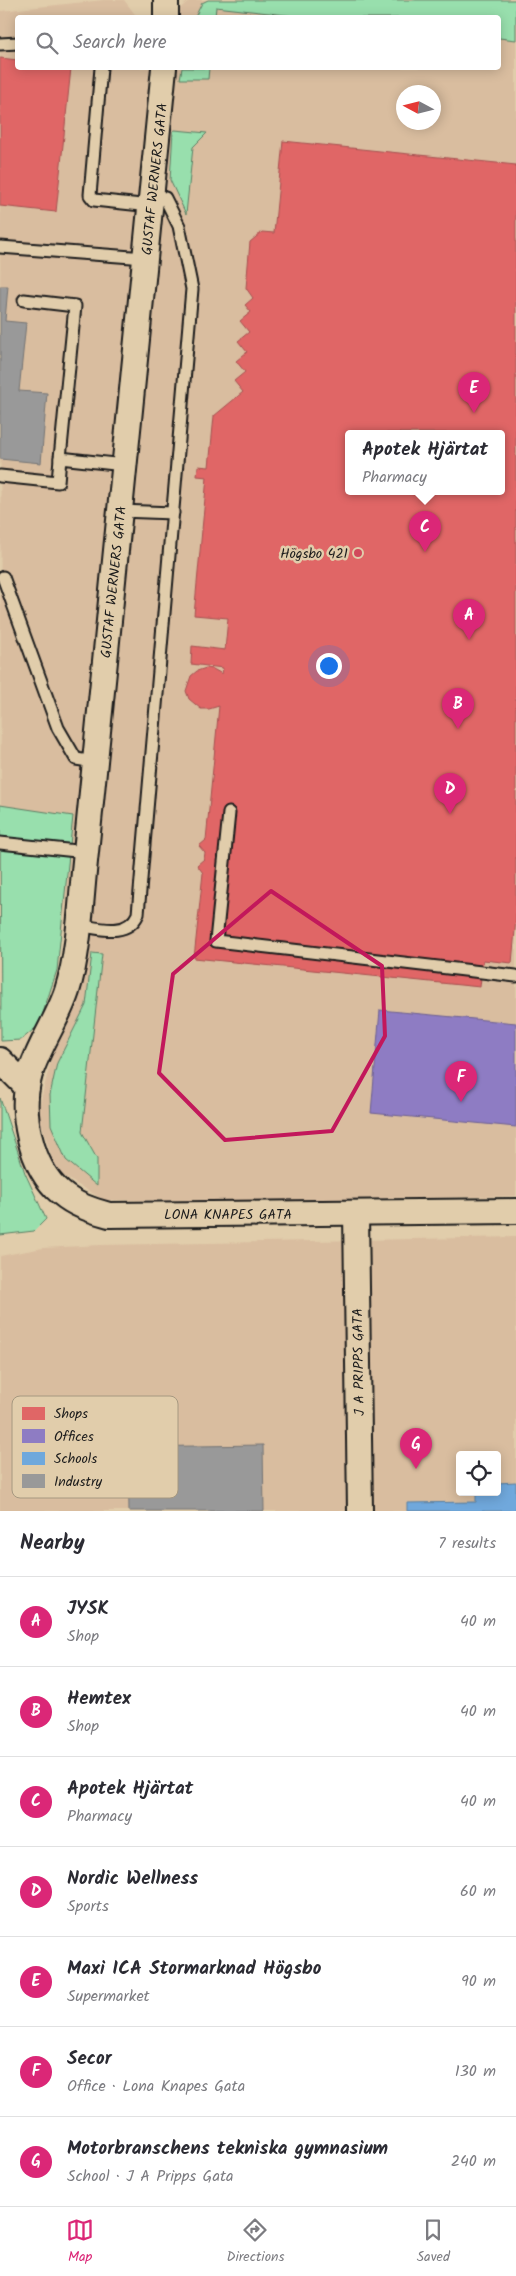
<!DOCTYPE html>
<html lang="en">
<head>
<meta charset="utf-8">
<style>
	body { margin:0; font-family:Kalam,sans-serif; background:#f2f2f3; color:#2b2b33 }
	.controls { position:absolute; right:15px; bottom:15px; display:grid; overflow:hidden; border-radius:5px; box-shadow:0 2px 12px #0003 }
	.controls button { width:45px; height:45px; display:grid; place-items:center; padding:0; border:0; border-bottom:1px solid #e1e1e2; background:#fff; color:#2b2b33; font:25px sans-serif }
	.compass { position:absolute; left:396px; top:85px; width:45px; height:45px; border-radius:50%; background:#fff; box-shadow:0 2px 12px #0003; rotate:277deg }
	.you { position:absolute; left:328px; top:665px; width:18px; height:18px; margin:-12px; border:4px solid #fff; border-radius:50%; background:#1a73e8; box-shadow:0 0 0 8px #1a73e833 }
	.badge { display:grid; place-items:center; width:32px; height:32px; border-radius:50%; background:#db2777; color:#fff; font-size:16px; font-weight:700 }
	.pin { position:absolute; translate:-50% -41px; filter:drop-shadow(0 1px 2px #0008) }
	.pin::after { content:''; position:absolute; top:26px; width:18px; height:15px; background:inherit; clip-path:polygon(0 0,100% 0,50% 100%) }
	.popup { position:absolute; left:345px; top:430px; width:160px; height:65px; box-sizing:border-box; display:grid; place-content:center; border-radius:5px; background:#fff; filter:drop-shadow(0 1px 4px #0005); font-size:16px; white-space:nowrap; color:#7c7c81 }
	.popup b { font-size:19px; color:#2b2b33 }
	.popup::after { content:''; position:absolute; left:50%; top:100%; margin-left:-10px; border:10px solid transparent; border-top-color:#fff }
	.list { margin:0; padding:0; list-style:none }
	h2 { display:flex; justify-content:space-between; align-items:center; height:65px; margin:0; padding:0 20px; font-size:21px }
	h2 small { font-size:16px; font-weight:400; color:#7c7c81 }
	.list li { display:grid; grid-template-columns:32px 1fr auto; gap:15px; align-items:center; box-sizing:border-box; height:90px; padding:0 20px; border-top:1px solid #e1e1e2 }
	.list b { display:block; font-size:19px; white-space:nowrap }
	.list p { margin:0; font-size:16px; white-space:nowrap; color:#7c7c81 }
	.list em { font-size:16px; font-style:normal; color:#7c7c81 }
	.icon { flex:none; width:28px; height:28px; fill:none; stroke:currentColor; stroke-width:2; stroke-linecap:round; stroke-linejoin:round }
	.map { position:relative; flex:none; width:516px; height:1511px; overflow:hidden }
	.search { position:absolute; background:#fff; box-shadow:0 2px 12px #0003; left:15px; right:15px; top:15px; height:55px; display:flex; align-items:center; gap:12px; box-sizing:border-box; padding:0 18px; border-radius:5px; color:#7c7c81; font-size:19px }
	.sheet { height:695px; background:#fff }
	nav { display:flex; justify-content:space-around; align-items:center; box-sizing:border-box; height:70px; border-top:1px solid #e1e1e2; background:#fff; font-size:14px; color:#7c7c81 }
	nav a { display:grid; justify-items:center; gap:2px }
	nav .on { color:#db2777 }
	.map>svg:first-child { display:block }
</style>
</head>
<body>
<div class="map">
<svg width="516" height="1511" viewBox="0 0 516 1511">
	<rect width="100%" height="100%" fill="#e1cdab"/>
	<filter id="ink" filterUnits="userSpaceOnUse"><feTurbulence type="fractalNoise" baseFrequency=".02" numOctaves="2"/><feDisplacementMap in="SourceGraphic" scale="10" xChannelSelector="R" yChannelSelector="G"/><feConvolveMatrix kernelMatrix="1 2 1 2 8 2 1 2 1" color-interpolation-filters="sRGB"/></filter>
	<g filter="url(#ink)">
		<g fill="#d9bd9f" fill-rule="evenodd">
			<polygon points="104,0 124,0 137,17 18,18 18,68 150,68 82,786 57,970 39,1025 21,1040 1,1041 0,11"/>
			<path d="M 190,0 L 516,0 L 516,1196 L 291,1201 L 104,1200 L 56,1172 L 38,1112 L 55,1044 L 76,1000 L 172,68 L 498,68 L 498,18 L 177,17 L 178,10 ZM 404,92 L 434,92 L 434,122 L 404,122 ZM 349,433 L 501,433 L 501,491 L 349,491 Z"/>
			<path d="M 516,1237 L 516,1511 L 0,1511 L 0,1256 L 43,1248 L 101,1245 ZM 460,1455 L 497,1455 L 497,1492 L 460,1492 Z"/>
		</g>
		<g fill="#98dfad" stroke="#5a7e64">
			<polygon points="208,0 516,0 516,40 499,38 498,18 312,18 216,7 215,17 195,17 202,3"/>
			<polygon points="182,68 209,68 208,79 180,79"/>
			<polygon points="175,130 207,133 193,147 186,214 170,180 173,131"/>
			<polygon points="0,805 73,816 57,970 39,1025 21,1040 1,1041"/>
			<polygon points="92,953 102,954 82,1132 97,1159 97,1186 66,1160 51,1125 50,1095 57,1063 86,1005"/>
			<polygon points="0,1098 25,1173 46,1219 34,1231 0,1235"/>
		</g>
		<g fill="#e06666" stroke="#a55050" fill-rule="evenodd">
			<polygon points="0,58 18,60 18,68 71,68 56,212 0,206"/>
			<path d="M 283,141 L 516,165 L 516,919 L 512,963 L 483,960 L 480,987 L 194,958 L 203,873 L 197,865 L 204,859 L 205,853 L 199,846 L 206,840 L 219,706 L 209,709 L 201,709 L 189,699 L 186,691 L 191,676 L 197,671 L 206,668 L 213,669 L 222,674 L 223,668 L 191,664 L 192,646 L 225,650 L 228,618 L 194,615 L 207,477 L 197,476 L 198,466 L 209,467 L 214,416 L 243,392 L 234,381 L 245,372 L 236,361 L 247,352 L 238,341 L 249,332 L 240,321 L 251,312 L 245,305 L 253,298 L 246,288 L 250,242 L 262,232 L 274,233 ZM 349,433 L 501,433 L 501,491 L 349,491 Z"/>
		</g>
		<polygon fill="#8e7cc3" stroke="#6c5f91" points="380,1010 516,1023 516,1127 371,1113"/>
		<polygon fill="#6fa8dc" stroke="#567ea2" points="516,1482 516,1511 407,1511 407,1503 476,1502 476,1492 497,1492 497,1483"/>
		<g fill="#999" stroke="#747474">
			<polygon points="0,286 8,286 5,321 26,323 19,391 47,393 41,463 0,459"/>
			<polygon points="263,1445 264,1511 129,1511 128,1447"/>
		</g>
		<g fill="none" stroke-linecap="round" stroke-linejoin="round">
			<g stroke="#1c1c1c" stroke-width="15">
				<g id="service">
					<polyline points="0,44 18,43"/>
					<polyline points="101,68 90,195 94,200 151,206"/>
					<polyline points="0,247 145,258"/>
					<polyline points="24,300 75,306 60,458"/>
					<polyline points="0,476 58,482 60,458 124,465"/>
					<polyline points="120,511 173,513"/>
					<polyline points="3,577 58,728 76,759 95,762"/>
					<polyline points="229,813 216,941 516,976"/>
					<polyline points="0,843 86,852"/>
					<path d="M 78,925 C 99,928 127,938 138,914 L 192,289 L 179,226 L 165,198 L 152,196"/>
				</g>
			</g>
			<g stroke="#1c1c1c" stroke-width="28">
				<g id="minor">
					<polyline points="166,18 166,0"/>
					<path d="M 164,68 L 86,852 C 81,895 80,950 67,991 C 58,1019 39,1045 30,1074 C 19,1111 30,1167 61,1193 C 75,1205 91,1210 109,1215 L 516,1211"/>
					<polyline points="0,1060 27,1087"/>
					<polyline points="356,1213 360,1511"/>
				</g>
			</g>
			<use href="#service" stroke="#e1cdab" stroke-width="11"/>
			<use href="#minor" stroke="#e1cdab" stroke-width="24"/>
		</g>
	</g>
	<path fill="none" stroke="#c2185b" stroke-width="4" stroke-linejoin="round" d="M 271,891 L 382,966 L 385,1036 L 332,1131 L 225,1140 L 159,1073 L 173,974 Z"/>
	<circle fill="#d1495b" stroke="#e1cdab" stroke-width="2" cx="358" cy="553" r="5"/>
	<g text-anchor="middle" stroke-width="5" stroke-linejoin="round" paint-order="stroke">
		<g font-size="14" fill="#1c1c1c" stroke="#e1cdab">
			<text transform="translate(154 179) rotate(-84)" y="5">GUSTAF WERNERS GATA</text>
			<text transform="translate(113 582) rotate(-84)" y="5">GUSTAF WERNERS GATA</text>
			<text x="228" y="1219">LONA KNAPES GATA</text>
			<text transform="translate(358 1362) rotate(-91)" y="5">J A PRIPPS GATA</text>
		</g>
		<g font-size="14" fill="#1c1c1c" stroke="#e1cdab" text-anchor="end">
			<text x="348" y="558">Högsbo 421</text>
		</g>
	</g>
	<rect x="12" y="1396" width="166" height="102" rx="8" fill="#e1cdab" stroke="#a69880" stroke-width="1"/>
	<rect x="22" y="1407" width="23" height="13" fill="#e06666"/>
	<rect x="22" y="1429" width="23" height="14" fill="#8e7cc3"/>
	<rect x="22" y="1452" width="23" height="13" fill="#6fa8dc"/>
	<rect x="22" y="1474" width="23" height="14" fill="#999"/>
	<g font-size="14" fill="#1c1c1c">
		<text x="54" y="1418">Shops</text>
		<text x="54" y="1441">Offices</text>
		<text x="54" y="1463">Schools</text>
		<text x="54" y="1486">Industry</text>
	</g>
</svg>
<div class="controls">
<button><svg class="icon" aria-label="locate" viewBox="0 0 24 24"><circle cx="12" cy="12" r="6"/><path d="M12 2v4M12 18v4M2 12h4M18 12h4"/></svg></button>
</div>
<svg class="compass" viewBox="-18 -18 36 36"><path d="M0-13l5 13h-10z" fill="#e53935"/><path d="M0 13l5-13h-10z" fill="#7c7c81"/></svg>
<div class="you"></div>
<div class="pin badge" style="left:469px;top:640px">A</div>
<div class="pin badge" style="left:458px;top:729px">B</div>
<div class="pin badge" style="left:425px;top:552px">C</div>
<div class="popup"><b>Apotek Hjärtat</b>Pharmacy</div>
<div class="pin badge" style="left:450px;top:814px">D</div>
<div class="pin badge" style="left:474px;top:413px">E</div>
<div class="pin badge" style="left:461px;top:1102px">F</div>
<div class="pin badge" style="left:416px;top:1469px">G</div>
<div class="search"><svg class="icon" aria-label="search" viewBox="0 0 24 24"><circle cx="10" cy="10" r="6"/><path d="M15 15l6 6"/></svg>Search here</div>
</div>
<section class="sheet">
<h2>Nearby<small>7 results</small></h2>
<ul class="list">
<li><span class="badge">A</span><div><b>JYSK</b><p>Shop</p></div><em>40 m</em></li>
<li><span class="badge">B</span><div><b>Hemtex</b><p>Shop</p></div><em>40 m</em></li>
<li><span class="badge">C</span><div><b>Apotek Hjärtat</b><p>Pharmacy</p></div><em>40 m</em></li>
<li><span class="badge">D</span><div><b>Nordic Wellness</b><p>Sports</p></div><em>60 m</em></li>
<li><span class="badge">E</span><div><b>Maxi ICA Stormarknad Högsbo</b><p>Supermarket</p></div><em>90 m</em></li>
<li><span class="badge">F</span><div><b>Secor</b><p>Office · Lona Knapes Gata</p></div><em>130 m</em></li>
<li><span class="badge">G</span><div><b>Motorbranschens tekniska gymnasium</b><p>School · J A Pripps Gata</p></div><em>240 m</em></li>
</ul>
</section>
<nav>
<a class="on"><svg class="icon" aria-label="map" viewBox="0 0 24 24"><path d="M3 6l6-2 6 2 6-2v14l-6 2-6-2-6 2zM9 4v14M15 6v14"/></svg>Map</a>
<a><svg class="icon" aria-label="directions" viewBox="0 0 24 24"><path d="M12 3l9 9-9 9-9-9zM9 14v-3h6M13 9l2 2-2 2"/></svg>Directions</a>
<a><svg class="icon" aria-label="saved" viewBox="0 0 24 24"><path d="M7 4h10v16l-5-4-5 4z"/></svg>Saved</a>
</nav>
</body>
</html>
